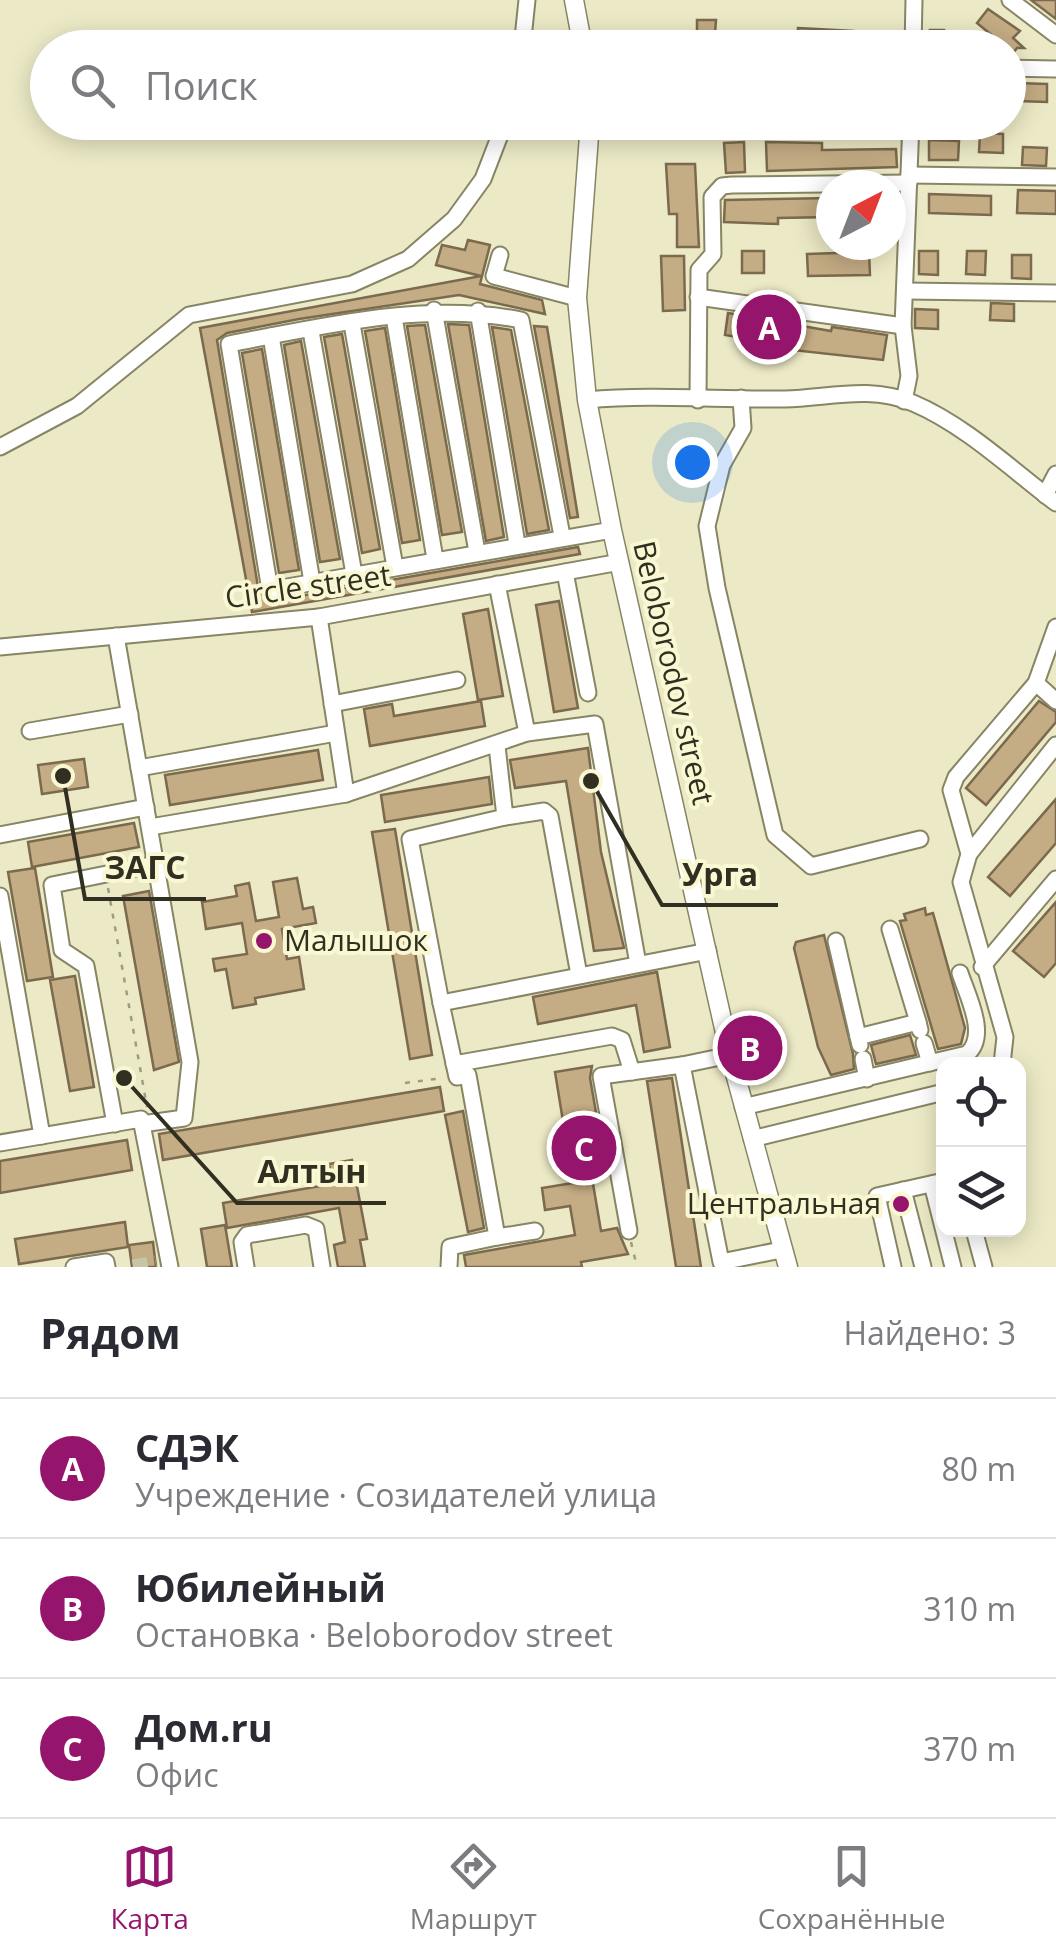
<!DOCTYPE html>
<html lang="ru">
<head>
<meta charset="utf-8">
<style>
	body { margin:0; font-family:"Open Sans",sans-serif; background:#f2f2f3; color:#2b2b33 }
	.controls { position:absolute; right:30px; bottom:30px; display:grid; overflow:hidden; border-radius:20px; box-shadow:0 5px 25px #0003 }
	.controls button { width:90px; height:90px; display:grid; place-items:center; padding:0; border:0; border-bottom:2px solid #e1e1e2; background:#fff; color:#2b2b33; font:50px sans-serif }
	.compass { position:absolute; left:816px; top:170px; width:90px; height:90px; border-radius:50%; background:#fff; box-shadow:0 5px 25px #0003; rotate:42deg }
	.you { position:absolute; left:692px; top:462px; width:35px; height:35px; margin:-25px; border:8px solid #fff; border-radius:50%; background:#1a73e8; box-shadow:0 0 0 15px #1a73e833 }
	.badge { display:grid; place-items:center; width:65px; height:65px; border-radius:50%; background:#96156c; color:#fff; font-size:32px; font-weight:700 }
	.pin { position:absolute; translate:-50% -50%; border:5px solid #fff; box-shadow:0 2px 10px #0006 }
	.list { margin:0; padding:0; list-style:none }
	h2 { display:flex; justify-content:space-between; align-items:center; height:130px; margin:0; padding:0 40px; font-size:42px }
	h2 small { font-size:32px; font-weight:400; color:#7c7c81 }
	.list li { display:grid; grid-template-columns:65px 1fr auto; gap:30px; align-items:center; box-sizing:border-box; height:140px; padding:0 40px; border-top:2px solid #e1e1e2 }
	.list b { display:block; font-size:38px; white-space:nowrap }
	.list p { margin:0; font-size:32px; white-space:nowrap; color:#7c7c81 }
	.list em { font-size:32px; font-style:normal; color:#7c7c81 }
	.icon { flex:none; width:55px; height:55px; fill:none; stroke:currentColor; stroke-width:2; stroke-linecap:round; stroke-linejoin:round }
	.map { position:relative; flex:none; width:1056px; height:1267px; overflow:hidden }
	.search { position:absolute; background:#fff; box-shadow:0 5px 25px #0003; left:30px; right:30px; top:30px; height:110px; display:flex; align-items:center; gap:25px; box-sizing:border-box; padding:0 35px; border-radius:55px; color:#7c7c81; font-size:38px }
	.sheet { height:550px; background:#fff }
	nav { display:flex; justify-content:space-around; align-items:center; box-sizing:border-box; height:140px; border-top:2px solid #e1e1e2; background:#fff; font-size:28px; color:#7c7c81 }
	nav a { display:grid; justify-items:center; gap:5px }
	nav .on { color:#96156c }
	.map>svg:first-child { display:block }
</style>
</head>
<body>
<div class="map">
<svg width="1056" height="1267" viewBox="0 0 1056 1267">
	<rect width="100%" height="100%" fill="#eceac6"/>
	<g fill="#c4ac84" stroke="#7b6a4d" stroke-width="2.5">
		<polygon points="1031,0 1056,0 1056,19"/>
		<polygon points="988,9 1020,31 1013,38 1024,48 1017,48 1010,57 1008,48 993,48 999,41 977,23"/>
		<polygon points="697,20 716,20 715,33 748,33 748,48 697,44"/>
		<polygon points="798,28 853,31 853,48 769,48 769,36 798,36"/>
		<rect x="930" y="30" width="14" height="14"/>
		<polygon points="873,33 892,33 893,48 874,48"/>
		<polygon points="1016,83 1047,84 1047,102 1015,101"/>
		<polygon points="980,133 1003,134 1003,153 979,152"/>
		<polygon points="929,140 959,141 958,160 929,160"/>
		<polygon points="744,142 745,172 726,173 724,143"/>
		<polygon points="766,142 822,143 822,150 896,149 897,167 767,171"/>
		<polygon points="1023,147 1047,148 1046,166 1022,165"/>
		<polygon points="666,164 695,164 699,247 677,247 677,214 669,214"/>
		<polygon points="1018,190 1056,191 1056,214 1017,213"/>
		<polygon points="929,194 991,196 991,215 929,213"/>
		<polygon points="831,198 831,217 778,218 778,224 724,222 725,200"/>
		<polygon points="468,240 490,245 480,284 542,300 545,314 459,295 299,319 227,333 217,340 259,593 272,601 578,547 580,554 252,612 200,328 481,276 436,265 442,245 465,250"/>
		<rect x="742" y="251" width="22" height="22"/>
		<polygon points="919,251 938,251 938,275 919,274"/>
		<polygon points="967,251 986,251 985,275 966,274"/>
		<polygon points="869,252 870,275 808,276 807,254"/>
		<polygon points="1012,255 1031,255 1031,279 1012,278"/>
		<polygon points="661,256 684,256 685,310 663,311"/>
		<polygon points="991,303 1014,304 1014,321 990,320"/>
		<polygon points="915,309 938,310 938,329 915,328"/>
		<polygon points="728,313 831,331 832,327 887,335 883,360 774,348 775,343 725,335"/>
		<polygon points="448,324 469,325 504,537 486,541"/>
		<polygon points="425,325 462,532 442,535 407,326"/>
		<polygon points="534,326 547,327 578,517 570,518"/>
		<polygon points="492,327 511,330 549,530 527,534"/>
		<polygon points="385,328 420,540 402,543 365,331"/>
		<polygon points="342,334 380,549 362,553 324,337"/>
		<polygon points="301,341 340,559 320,562 284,345"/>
		<polygon points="262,349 299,570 279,573 242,353"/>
		<polygon points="559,601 578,708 554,712 536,605"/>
		<polygon points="488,609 503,696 478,700 463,614"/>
		<polygon points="481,701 485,726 370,746 364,709 392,704 394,716"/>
		<polygon points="1039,701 1056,712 1056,722 986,805 966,788"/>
		<polygon points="588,748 601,852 624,948 594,951 566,781 515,788 510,760"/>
		<polygon points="318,750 323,780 170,805 165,775"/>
		<polygon points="84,759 88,787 42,794 38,765"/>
		<polygon points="489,777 492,804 385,822 381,795"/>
		<polygon points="1056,799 1056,843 1010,896 988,877"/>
		<polygon points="134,823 139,847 32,867 28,842"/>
		<polygon points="395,829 432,1055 410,1059 372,832"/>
		<polygon points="35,868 53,977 27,981 8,872"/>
		<polygon points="297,878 303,909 313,907 316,923 282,929 287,959 299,957 304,989 255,998 256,1004 233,1008 226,969 215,971 213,959 247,954 242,923 206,929 202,902 237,896 235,886 249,883 256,921 279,917 273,882"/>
		<polygon points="149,891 179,1062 154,1070 123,896"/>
		<polygon points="1056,902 1056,963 1044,977 1013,951"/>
		<polygon points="925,908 926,915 933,913 965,1028 961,1044 938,1049 900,921 906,920 904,914"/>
		<polygon points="824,935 853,1054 854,1069 831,1075 818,1047 794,948 796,942"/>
		<polygon points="657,972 670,1047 644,1052 636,1005 538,1024 533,997"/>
		<polygon points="75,976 94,1087 70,1091 50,980"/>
		<polygon points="910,1035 916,1055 876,1064 871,1045"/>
		<polygon points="592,1066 590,1078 606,1170 591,1172 601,1231 617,1228 628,1254 581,1262 582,1267 466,1267 464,1255 575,1235 570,1206 545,1210 542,1188 573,1183 555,1072"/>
		<polygon points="672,1078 692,1209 701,1267 676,1267 647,1081"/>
		<polygon points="440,1087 444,1111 163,1160 159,1134"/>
		<polygon points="463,1111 484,1228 468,1232 445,1115"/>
		<polygon points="127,1140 132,1170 0,1193 0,1161"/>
		<polygon points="352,1160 367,1239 360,1240 365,1267 338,1267 334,1245 345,1242 339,1208 227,1228 223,1203 332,1184 329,1164"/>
		<polygon points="125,1222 128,1247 19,1264 15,1239"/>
		<polygon points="225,1225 232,1267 207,1267 201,1229"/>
		<polygon points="153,1242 156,1267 132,1267 129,1245"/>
	</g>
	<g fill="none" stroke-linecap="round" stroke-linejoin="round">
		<polyline stroke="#c6c5a5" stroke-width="15" stroke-dasharray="15 8" stroke-linecap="butt" points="133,1267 156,1263"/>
		<g stroke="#878564" stroke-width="19">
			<g id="minor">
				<polyline points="1010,0 1056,35"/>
				<polyline points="522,48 527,0"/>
				<polyline points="913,48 914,0"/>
				<polyline points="1008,68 1056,69"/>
				<polyline points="909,175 1056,177"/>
				<polyline points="500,255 494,276 577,298"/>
				<polyline points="906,291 1056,293"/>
				<polyline points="698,297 903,326"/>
				<polyline points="434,310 477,552"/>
				<polyline points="478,311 517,544"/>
				<polyline points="394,317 435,559"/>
				<polyline points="352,324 395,567"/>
				<polyline points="311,331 354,574"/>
				<polyline points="271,336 312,582"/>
				<polyline points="741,398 743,428 722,465 707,526 717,588 775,835 811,866 920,839"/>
				<path d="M 587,400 C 653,394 719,400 785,399 C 829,398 869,385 913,403 C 965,425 1011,469 1056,503"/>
				<polyline points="698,400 699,270 713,254 712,197 722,186 732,185 909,183"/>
				<polyline points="904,401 909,376 903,326 911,122"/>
				<polyline points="0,447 77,406 189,315 352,284 408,259 454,219 483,179 505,122"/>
				<polyline points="1045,495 1056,474"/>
				<path d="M 562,536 L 521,320 C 425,301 324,326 229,344 L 270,590 L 612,530"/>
				<polyline points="565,572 588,693"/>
				<polyline points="497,584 527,733"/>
				<polyline points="116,636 190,1062 184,1118 142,1124"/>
				<polyline points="0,647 319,617 620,562"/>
				<polyline points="1036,683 1056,701"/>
				<polyline points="332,704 457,680"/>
				<polyline points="30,731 130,714"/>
				<polyline points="497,746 505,817 544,811 550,816 579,975"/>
				<polyline points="139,768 336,733"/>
				<polyline points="346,794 527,733 595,724 638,964"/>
				<polyline points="150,827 346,794 319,617"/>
				<polyline points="0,835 146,807"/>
				<polyline points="969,854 1056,745"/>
				<polyline points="0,896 42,1136"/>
				<polyline points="890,929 918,1022"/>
				<polyline points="836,941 860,1045"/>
				<polyline points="982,967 1056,879"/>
				<polyline points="441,1003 410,839 505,817"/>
				<polyline points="858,1037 918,1022 920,1030"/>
				<polyline points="924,1043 930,1063"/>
				<polyline points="730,1055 682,1065 721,1262 781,1250"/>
				<polyline points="863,1059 867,1079"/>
				<polyline points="454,1064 612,1036 622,1040 632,1072"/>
				<polyline points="1002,1064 1005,1037 961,882 969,854 951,790 956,777 1036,683 1056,627"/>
				<path d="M 743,1107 L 967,1054 C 989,1036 967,995 960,973"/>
				<polyline points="115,1124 86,966 62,950 52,885 156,864"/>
				<polyline points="752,1139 944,1092"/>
				<polyline points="0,1143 141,1119 170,1267"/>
				<polyline points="932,1184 953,1267"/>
				<polyline points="903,1190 923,1267"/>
				<polyline points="974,1230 984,1267"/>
				<polyline points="629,1231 601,1076 682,1065"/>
				<polyline points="497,1237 535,1231"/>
				<polyline points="74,1267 106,1262 107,1267"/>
				<polyline points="246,1267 242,1242 247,1235 306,1225 316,1229 322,1267"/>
				<polyline points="449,1267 450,1247 497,1237 468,1075 457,1077 441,1003 708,951"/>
				<polyline points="893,1267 877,1196 944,1181"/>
			</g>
		</g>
		<g stroke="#878564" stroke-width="21">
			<g id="major">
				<polyline points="574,0 583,48"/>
				<polyline points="590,122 577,298 587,400 612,530 730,1055 788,1267"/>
			</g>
		</g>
		<g stroke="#9d9c81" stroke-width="2.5" stroke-dasharray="5 8" stroke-linecap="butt">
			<polyline points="108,888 147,1107"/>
			<polyline points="405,1083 443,1078"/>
			<polyline points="631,1242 637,1267"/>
		</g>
		<use href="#minor" stroke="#fff" stroke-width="15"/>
		<use href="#major" stroke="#fff" stroke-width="18"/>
	</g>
	<g fill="#96156c" stroke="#faf7d3" stroke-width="4">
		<circle cx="264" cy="941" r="10"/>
		<circle cx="901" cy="1204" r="10"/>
	</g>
	<g text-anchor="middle" stroke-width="8" stroke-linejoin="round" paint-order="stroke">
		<g font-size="30" fill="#302f21" stroke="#faf7d3">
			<text transform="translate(308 587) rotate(-8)" y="10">Circle street</text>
			<text transform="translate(673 673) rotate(77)" y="10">Beloborodov street</text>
		</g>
		<g font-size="30" fill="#302f21" stroke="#faf7d3" text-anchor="start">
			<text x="284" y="951">Малышок</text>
			<text x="881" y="1214" text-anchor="end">Центральная</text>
		</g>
	</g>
	<path fill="none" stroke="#302f21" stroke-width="4" d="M63 776L85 899H206M591 781L662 905H778M124 1078L237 1203H386"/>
	<g fill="#302f21" stroke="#faf7d3" stroke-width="4">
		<circle cx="63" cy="776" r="10"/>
		<circle cx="591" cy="781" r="10"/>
		<circle cx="124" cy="1078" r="10"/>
	</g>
	<g font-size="32" text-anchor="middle" font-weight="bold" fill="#302f21" stroke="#faf7d3" stroke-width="8" stroke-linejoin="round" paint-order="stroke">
		<text x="145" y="879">ЗАГС</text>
		<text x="720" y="886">Урга</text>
		<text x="312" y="1183">Алтын</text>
	</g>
</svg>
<div class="controls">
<button><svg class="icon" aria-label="locate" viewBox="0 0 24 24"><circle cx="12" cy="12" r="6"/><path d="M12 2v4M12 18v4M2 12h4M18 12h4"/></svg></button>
<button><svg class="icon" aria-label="layers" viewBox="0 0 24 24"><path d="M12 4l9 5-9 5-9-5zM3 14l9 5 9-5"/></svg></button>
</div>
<svg class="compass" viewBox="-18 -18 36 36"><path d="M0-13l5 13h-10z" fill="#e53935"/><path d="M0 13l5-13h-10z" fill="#7c7c81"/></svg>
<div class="you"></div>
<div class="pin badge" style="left:769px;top:327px">A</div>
<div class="pin badge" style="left:750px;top:1048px">B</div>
<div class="pin badge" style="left:584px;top:1148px">C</div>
<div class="search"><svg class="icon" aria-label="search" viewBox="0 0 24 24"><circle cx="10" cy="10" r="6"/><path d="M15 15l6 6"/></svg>Поиск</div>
</div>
<section class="sheet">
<h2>Рядом<small>Найдено: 3</small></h2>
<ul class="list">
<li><span class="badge">A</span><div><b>СДЭК</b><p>Учреждение · Созидателей улица</p></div><em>80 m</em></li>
<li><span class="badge">B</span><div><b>Юбилейный</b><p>Остановка · Beloborodov street</p></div><em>310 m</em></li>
<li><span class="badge">C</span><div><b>Дом.ru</b><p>Офис</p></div><em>370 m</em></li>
</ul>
</section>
<nav>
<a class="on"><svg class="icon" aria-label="map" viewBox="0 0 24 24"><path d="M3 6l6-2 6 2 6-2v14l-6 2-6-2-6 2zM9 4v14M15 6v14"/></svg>Карта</a>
<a><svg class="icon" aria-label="directions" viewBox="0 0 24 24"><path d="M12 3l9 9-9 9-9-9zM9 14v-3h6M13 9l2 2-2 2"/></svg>Маршрут</a>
<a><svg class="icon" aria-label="saved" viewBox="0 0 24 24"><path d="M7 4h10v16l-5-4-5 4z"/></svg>Сохранённые</a>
</nav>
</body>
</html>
